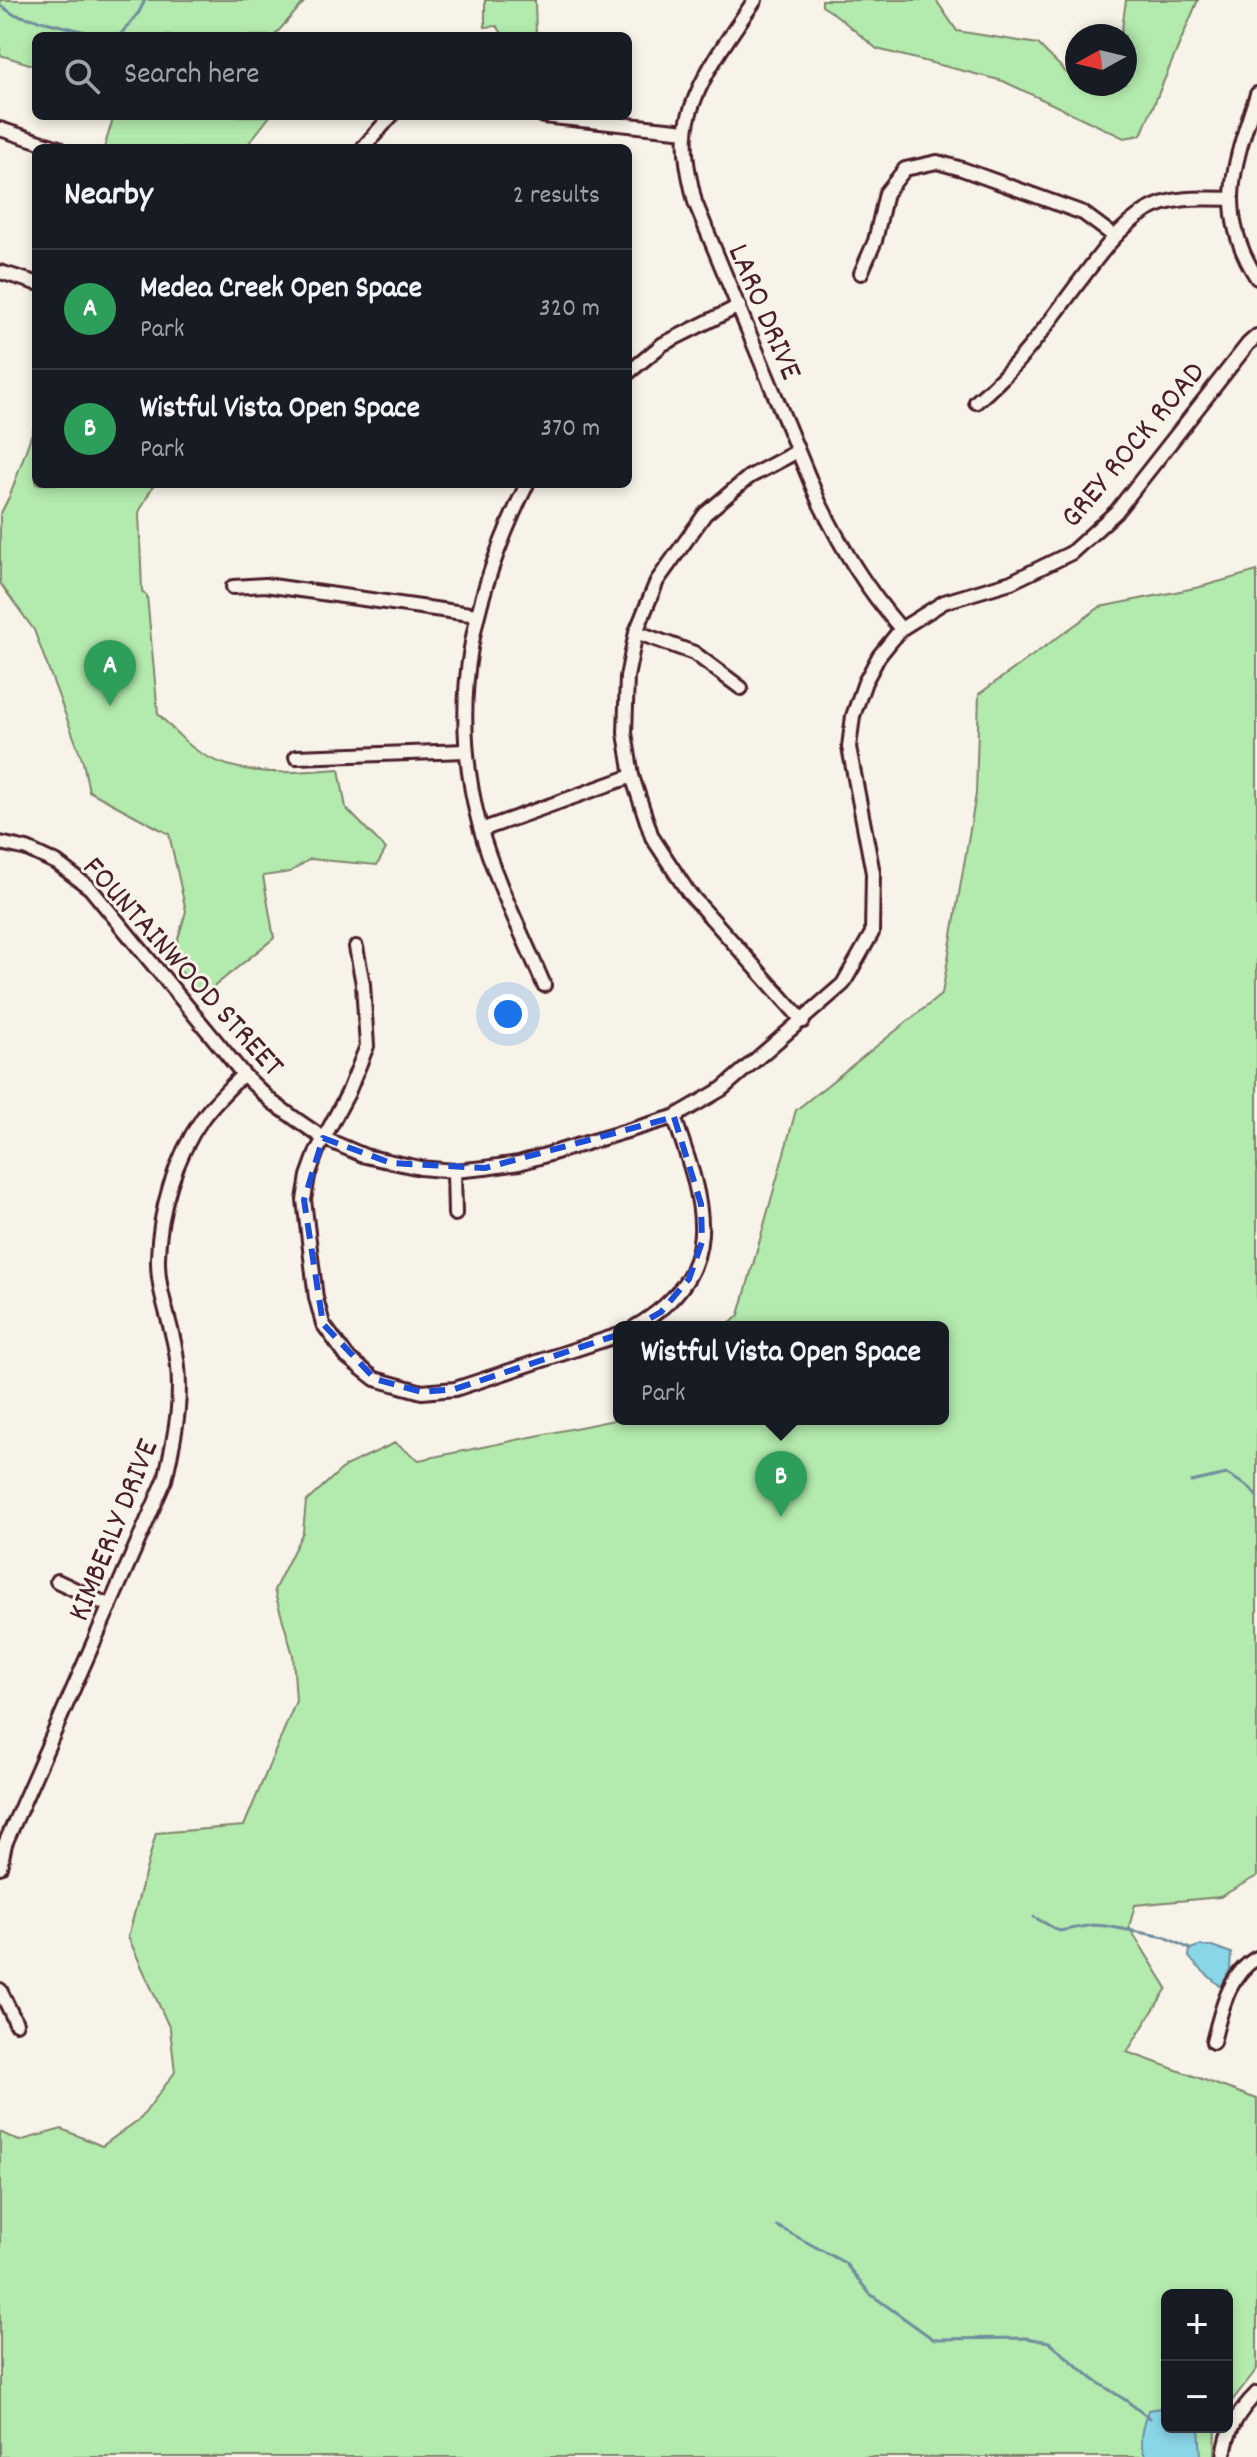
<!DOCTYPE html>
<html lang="en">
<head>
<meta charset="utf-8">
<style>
	body { margin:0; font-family:Dekko,sans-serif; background:#20242c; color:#f1f3f6 }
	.controls { position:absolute; right:24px; bottom:24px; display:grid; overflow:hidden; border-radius:12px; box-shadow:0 4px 12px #0003 }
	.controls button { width:72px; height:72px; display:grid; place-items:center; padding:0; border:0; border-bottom:2px solid #363941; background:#171b24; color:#f1f3f6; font:40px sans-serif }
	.compass { position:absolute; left:1065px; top:24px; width:72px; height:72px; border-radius:50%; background:#171b24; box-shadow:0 4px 12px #0003; rotate:262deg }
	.you { position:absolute; left:508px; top:1014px; width:28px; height:28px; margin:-20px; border:6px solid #fff; border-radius:50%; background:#1a73e8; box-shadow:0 0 0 12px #1a73e833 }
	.badge { display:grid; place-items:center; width:52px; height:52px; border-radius:50%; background:#ea580c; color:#fff; font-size:26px; font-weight:700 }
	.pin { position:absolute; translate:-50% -66px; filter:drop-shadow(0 2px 4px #0008) }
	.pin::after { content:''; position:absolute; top:42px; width:28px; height:24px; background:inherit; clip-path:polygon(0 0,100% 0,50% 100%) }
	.popup { position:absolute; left:613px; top:1321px; width:336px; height:104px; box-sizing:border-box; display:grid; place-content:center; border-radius:12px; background:#171b24; filter:drop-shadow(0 2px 6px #0005); font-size:26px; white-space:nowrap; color:#9ea1a6 }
	.popup b { font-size:30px; color:#f1f3f6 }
	.popup::after { content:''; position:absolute; left:50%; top:100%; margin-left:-16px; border:16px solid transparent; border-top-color:#171b24 }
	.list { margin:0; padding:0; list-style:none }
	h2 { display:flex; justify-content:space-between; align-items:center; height:104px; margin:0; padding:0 32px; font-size:34px }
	h2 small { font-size:26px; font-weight:400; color:#9ea1a6 }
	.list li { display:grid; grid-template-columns:52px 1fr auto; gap:24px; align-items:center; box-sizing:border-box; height:120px; padding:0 32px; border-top:2px solid #363941 }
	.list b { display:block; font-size:30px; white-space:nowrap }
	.list p { margin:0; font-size:26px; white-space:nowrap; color:#9ea1a6 }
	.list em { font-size:26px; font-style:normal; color:#9ea1a6 }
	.icon { flex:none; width:44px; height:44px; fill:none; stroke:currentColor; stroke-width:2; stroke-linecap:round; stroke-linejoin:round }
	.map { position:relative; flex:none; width:1257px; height:2457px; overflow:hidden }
	.search { position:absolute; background:#171b24; box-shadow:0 4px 12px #0003; left:32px; top:32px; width:600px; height:88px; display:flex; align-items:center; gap:20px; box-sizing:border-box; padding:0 28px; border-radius:12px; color:#9ea1a6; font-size:30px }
	.panel { position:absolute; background:#171b24; box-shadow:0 4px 12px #0003; left:32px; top:144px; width:600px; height:344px; border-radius:12px }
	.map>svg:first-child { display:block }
</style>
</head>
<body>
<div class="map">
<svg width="1257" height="2457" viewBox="0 0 1257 2457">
	<rect width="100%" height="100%" fill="#f7f3e8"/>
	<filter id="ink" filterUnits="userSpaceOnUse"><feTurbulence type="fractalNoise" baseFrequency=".0125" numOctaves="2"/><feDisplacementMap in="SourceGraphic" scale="16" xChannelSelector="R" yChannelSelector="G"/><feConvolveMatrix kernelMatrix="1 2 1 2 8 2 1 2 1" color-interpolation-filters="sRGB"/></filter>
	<g filter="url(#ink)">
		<g fill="#b3eaad" stroke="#7e846c" stroke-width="2">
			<polygon points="0,0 306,0 274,36 36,36 36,66 0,55"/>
			<polygon points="485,0 535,0 536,36 504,36 497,26 485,27"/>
			<polygon points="822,0 936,0 957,31 1038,44 1067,73 1077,75 1077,84 1125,84 1125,36 1121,36 1126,0 1198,0 1141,135 1124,138 1003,81 877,49 836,15 822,6"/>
			<polygon points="114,116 270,116 245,148 104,148"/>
			<path d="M 36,422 L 36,484 L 154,484 L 139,512 L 142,591 L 147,596 L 158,714 C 171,726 184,743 199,752 C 239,778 294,773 339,769 L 346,808 L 386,849 L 377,865 L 310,859 L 290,872 L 263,876 L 274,938 L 201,997 L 172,960 L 186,911 L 169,834 L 89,791 L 83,762 L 34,630 L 0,583 L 0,515 L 10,495 Z"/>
			<polygon points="1257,571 1257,1876 1220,1897 1135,1905 1129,1927 1167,1988 1127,2052 1257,2099 1257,2369 1227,2407 1227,2295 1167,2295 1167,2427 1216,2427 1215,2457 0,2457 0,2132 19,2141 62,2129 102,2146 141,2118 175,2072 170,2029 128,1937 156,1833 244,1826 296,1701 293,1655 274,1590 303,1532 306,1502 345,1466 395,1443 419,1460 619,1419 943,1419 943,1327 726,1327 739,1315 796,1110 942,994 976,794 979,694 1100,607 1200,587"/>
		</g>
		<g fill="#89d6e9" stroke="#708d9d" stroke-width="2">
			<path d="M 1199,1946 L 1212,1946 L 1231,1953 L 1230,1970 L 1221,1987 C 1211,1977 1199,1970 1189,1957 L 1190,1949 Z"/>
			<path d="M 1167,2407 L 1167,2427 L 1199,2427 L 1201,2457 L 1146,2457 C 1136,2441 1143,2427 1148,2410 Z"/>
		</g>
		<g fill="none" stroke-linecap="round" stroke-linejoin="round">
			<g stroke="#708d9d" stroke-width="3">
				<polyline points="0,5 13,14 102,36"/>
				<polyline points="108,36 120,35 139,12 145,0"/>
				<polyline points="1191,1482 1227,1474 1250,1488 1257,1497"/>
				<polyline points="1034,1917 1059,1931 1093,1925 1106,1926 1165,1937 1190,1949"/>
				<polyline points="777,2226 845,2263 870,2294 933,2339 1026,2338 1049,2342 1094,2380 1127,2401 1149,2418"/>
			</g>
			<g stroke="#4a1f2b" stroke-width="18">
				<g id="minor">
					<path d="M 755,0 C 730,36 689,90 686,134 C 684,157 690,180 695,202 L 819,502 C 844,552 865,587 901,629"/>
					<path d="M 1257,94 C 1235,162 1214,211 1257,278"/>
					<polyline points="543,116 686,131"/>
					<polyline points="0,129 59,148"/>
					<polyline points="363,148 391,116"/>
					<polyline points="0,272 36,283"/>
					<polyline points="861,273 875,241 886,193 905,169 937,162 962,169 1083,213 1114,236"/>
					<polyline points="628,373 663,344 739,306"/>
					<path d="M 976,402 C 1015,370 1046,327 1076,286 C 1097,259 1116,229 1146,211 C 1170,196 1203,198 1230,199"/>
					<polyline points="796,452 749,477 705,514 657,581 636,632 627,677 625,733 632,776 652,837 688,892 803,1021"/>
					<path d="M 527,484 C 472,596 447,703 480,827 C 495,881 522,933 544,985"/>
					<polyline points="233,587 265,585 477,615"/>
					<polyline points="636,632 694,653 741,688"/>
					<polyline points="296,757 466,751"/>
					<polyline points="481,830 632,776"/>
					<polyline points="0,843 27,849 57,863 90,888 243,1074 272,1102 297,1120 323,1138 365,1156 420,1168 454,1171 485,1168 519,1163 674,1117 722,1089 843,984 872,933 873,873 849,747 853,716 865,682 879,656 901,629 944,602 1011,582 1071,553 1116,512 1248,344 1257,336"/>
					<polyline points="356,947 363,984 367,1046 348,1093 317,1151 308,1176 304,1200 316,1298 323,1324 347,1357 375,1379 422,1392 455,1389 619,1335"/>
					<polyline points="454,1171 455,1214"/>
					<path d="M 635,1327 C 729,1271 704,1203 674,1117"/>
					<polyline points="57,1581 110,1606"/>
					<path d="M 0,1867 L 5,1844 L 165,1480 C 176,1433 185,1390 174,1342 C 168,1314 157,1287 158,1258 C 159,1211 175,1158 202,1119 C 213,1103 229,1089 243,1074"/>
					<polyline points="0,1990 16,2023"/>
					<path d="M 1213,2042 C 1221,2012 1228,1974 1257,1958"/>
					<path d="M 1224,2457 C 1227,2430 1238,2412 1257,2393"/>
				</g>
			</g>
			<use href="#minor" stroke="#f7f3e8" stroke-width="12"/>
		</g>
	</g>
	<path fill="none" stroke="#1d4ed8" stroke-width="6" stroke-dasharray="16 10" stroke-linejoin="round" d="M 674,1117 L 701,1204 L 702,1242 L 689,1279 L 661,1312 L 626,1332 L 455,1389 L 422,1392 L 375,1379 L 323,1324 L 304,1200 L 323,1138 L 391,1163 L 485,1168 Z"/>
	<g text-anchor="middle" stroke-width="6" stroke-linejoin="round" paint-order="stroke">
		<g font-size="32" fill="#4a1f2b" stroke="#f7f3e8">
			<text transform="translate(767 311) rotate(67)" y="11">LARO DRIVE</text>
			<text transform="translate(1131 443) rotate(-50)" y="11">GREY ROCK ROAD</text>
			<text transform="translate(185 965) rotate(48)" y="11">FOUNTAINWOOD STREET</text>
			<text transform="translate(111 1529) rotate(-68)" y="11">KIMBERLY DRIVE</text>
		</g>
	</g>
</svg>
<div class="controls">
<button>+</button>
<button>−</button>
</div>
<svg class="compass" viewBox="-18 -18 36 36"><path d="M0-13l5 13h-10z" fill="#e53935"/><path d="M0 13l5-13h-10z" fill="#9ea1a6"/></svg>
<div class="you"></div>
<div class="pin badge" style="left:110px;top:706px;background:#2e9e5b">A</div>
<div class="pin badge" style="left:781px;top:1517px;background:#2e9e5b">B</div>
<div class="popup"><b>Wistful Vista Open Space</b>Park</div>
<div class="search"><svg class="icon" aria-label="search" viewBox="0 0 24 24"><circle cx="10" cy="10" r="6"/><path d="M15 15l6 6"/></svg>Search here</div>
<section class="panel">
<h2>Nearby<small>2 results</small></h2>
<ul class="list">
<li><span class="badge" style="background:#2e9e5b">A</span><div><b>Medea Creek Open Space</b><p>Park</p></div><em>320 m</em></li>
<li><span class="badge" style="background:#2e9e5b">B</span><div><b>Wistful Vista Open Space</b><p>Park</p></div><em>370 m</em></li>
</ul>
</section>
</div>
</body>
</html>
